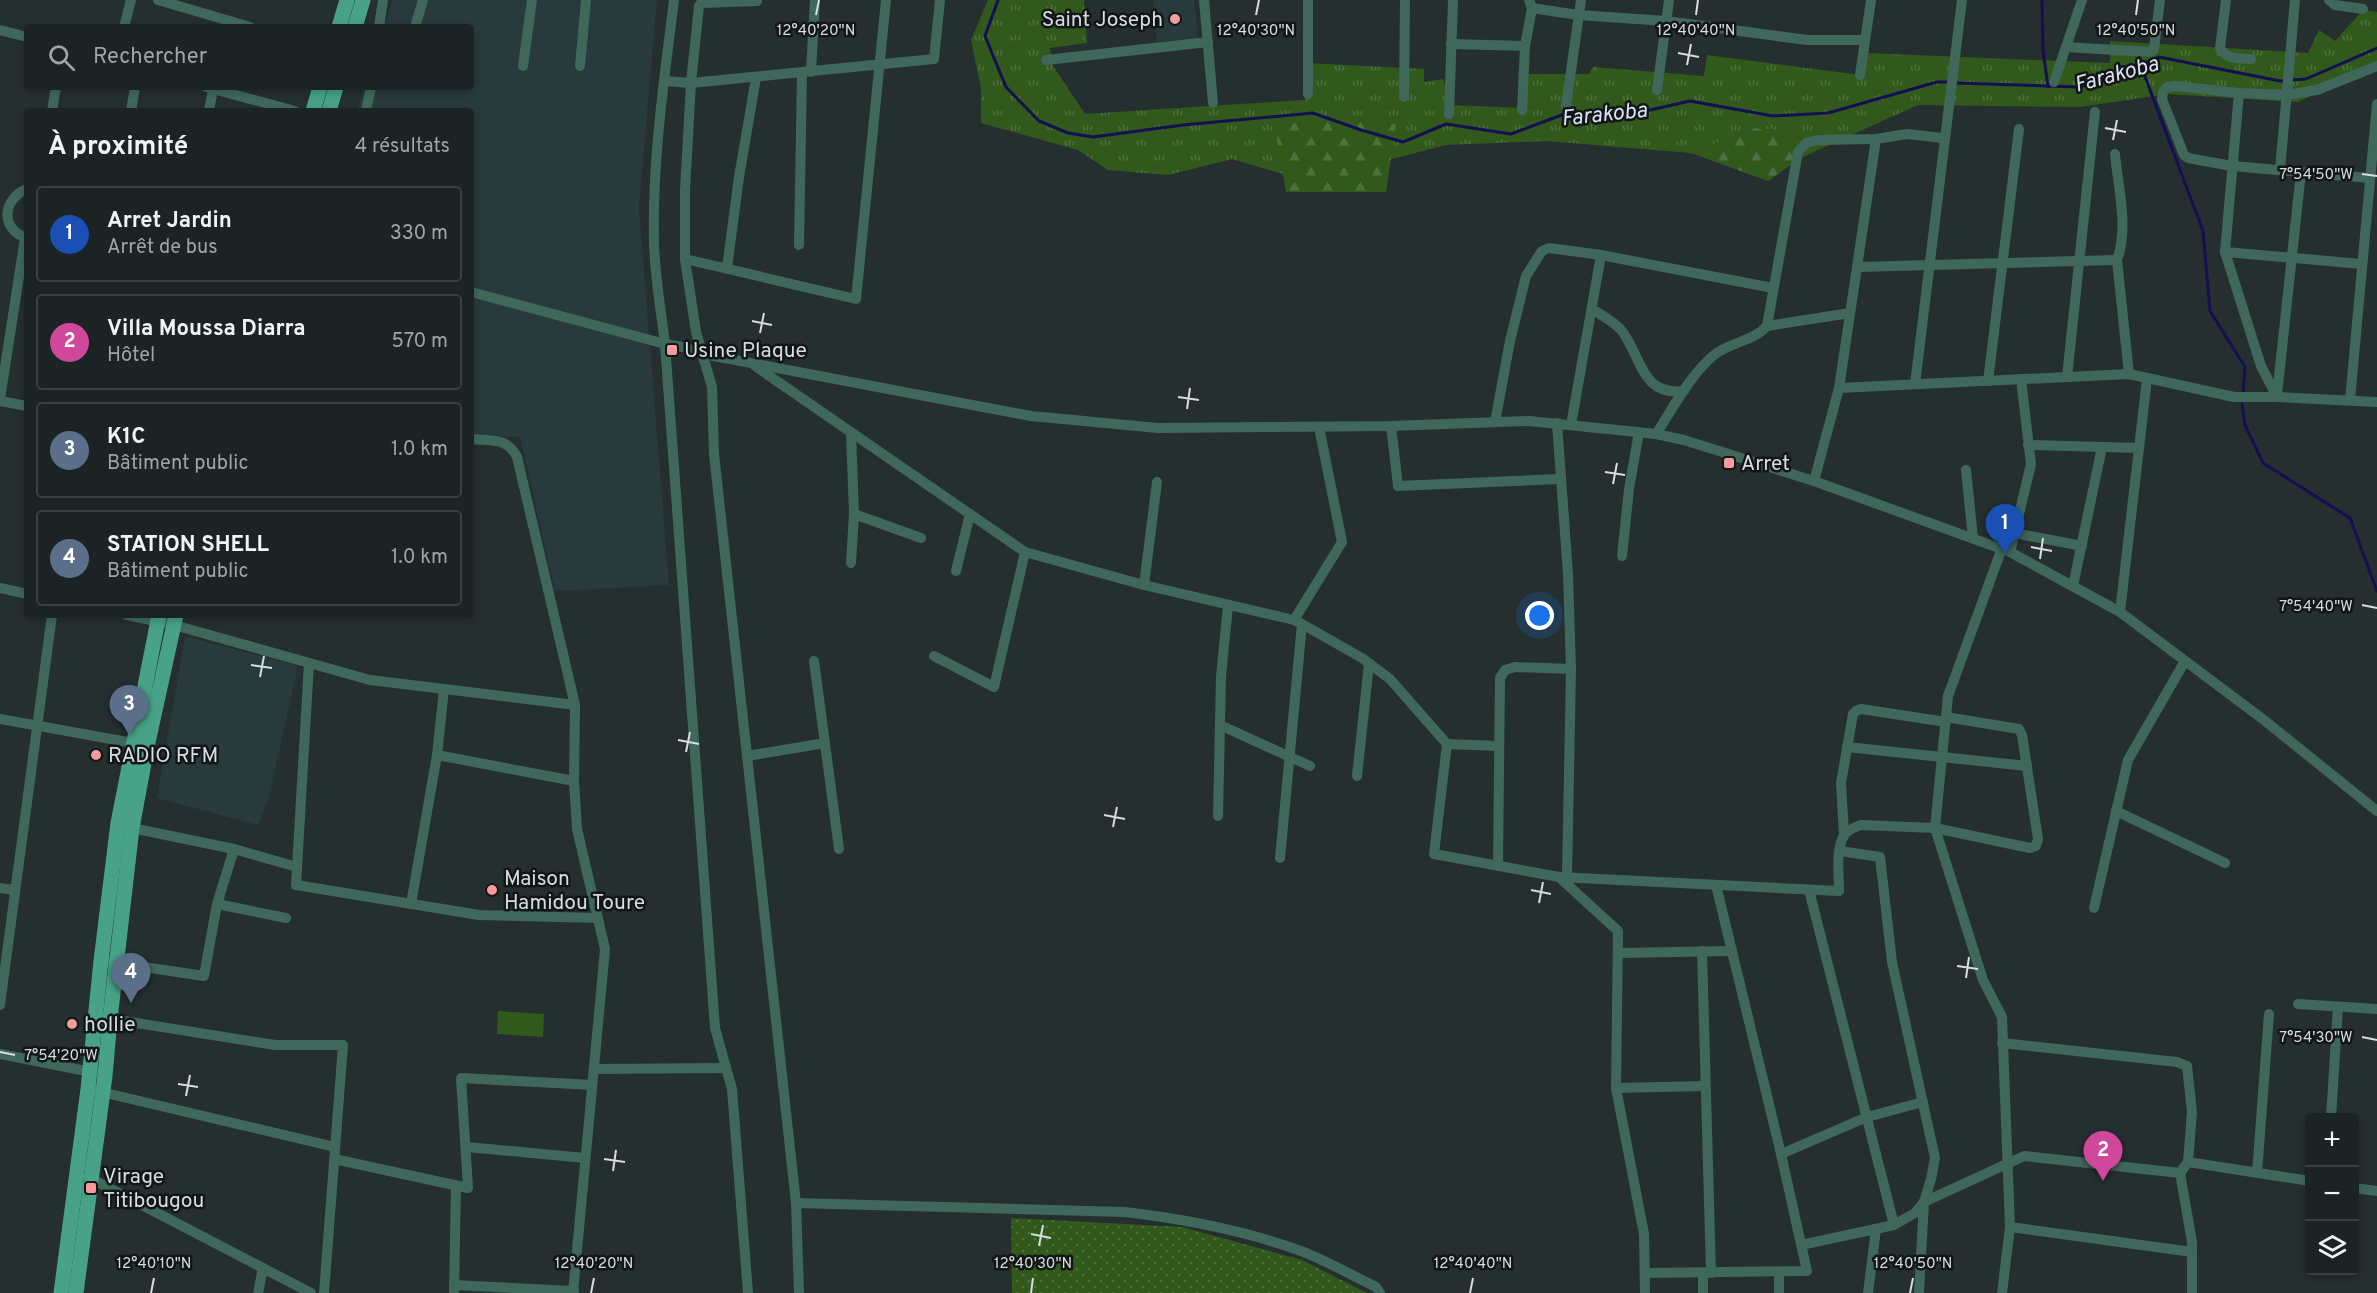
<!DOCTYPE html>
<html lang="fr">
<head>
<meta charset="utf-8">
<style>
	body { margin:0; font-family:Overpass,sans-serif; background:#292f31; color:#f1f3f6 }
	.controls { position:absolute; right:18px; bottom:18px; display:grid; overflow:hidden; border-radius:6px; box-shadow:0 3px 9px #0003 }
	.controls button { width:54px; height:54px; display:grid; place-items:center; padding:0; border:0; border-bottom:2px solid #3a4041; background:#1c2324; color:#f1f3f6; font:30px sans-serif }
	.you { position:absolute; left:1540px; top:616px; width:21px; height:21px; margin:-15px; border:4px solid #fff; border-radius:50%; background:#1a73e8; box-shadow:0 0 0 9px #1a73e833 }
	.badge { display:grid; place-items:center; width:39px; height:39px; border-radius:50%; background:#ea580c; color:#fff; font-size:20px; font-weight:700 }
	.pin { position:absolute; translate:-50% -50px; filter:drop-shadow(0 2px 3px #0008) }
	.pin::after { content:''; position:absolute; top:32px; width:21px; height:18px; background:inherit; clip-path:polygon(0 0,100% 0,50% 100%) }
	.list { margin:0; padding:0; list-style:none }
	h2 { display:flex; justify-content:space-between; align-items:center; height:78px; margin:0; padding:0 24px; font-size:26px }
	h2 small { font-size:20px; font-weight:400; color:#a0a4a6 }
	.list li { display:grid; grid-template-columns:39px 1fr auto; gap:18px; align-items:center; box-sizing:border-box; height:96px; margin:0 12px 12px; padding:0 12px; border:2px solid #3a4041; border-radius:6px }
	.list b { display:block; font-size:22px; white-space:nowrap }
	.list p { margin:0; font-size:20px; white-space:nowrap; color:#a0a4a6 }
	.list em { font-size:20px; font-style:normal; color:#a0a4a6 }
	.icon { flex:none; width:33px; height:33px; fill:none; stroke:currentColor; stroke-width:2; stroke-linecap:round; stroke-linejoin:round }
	.map { position:relative; flex:none; width:2377px; height:1293px; overflow:hidden }
	.search { position:absolute; background:#1c2324; box-shadow:0 3px 9px #0003; left:24px; top:24px; width:450px; height:66px; display:flex; align-items:center; gap:15px; box-sizing:border-box; padding:0 21px; border-radius:6px; color:#a0a4a6; font-size:22px }
	.panel { position:absolute; background:#1c2324; box-shadow:0 3px 9px #0003; left:24px; top:108px; width:450px; height:510px; border-radius:6px }
	.map>svg:first-child { display:block }
</style>
</head>
<body>
<div class="map">
<svg width="2377" height="1293" viewBox="0 0 2377 1293">
	<defs>
		<pattern id="grass-tufts" width="24" height="20" patternUnits="userSpaceOnUse" patternTransform="scale(1.5)"><rect width="24" height="20" fill="#31591b"/><path d="M3 7l-1-3M5 7V3M7 7l1-3M15 17l-1-3M17 17v-4M19 17l1-3" fill="none" stroke="#4e703c"/></pattern>
		<pattern id="forest-firs" width="22" height="20" patternUnits="userSpaceOnUse" patternTransform="scale(1.5)"><rect width="22" height="20" fill="#31591b"/><path d="M5 1l3.5 6h-7zM16 11l3.5 6h-7z" fill="#4e703c"/></pattern>
		<pattern id="park-dots" width="8" height="8" patternUnits="userSpaceOnUse" patternTransform="scale(1.5)"><rect width="8" height="8" fill="#31591b"/><path d="M2 2h.1M6 6h.1" fill="none" stroke="#4e703c" stroke-width="1.8" stroke-linecap="round"/></pattern>
	</defs>
	<rect width="100%" height="100%" fill="#252f30"/>
	<g fill="#283a3c">
		<polygon points="393,0 657,0 639,208 669,585 555,591 520,437 471,434 471,111 357,111 365,87 471,87 471,27 384,27"/>
		<polygon points="1153,0 1194,0 1198,39 1157,42"/>
		<polygon points="185,636 298,666 269,798 258,825 157,798"/>
	</g>
	<polygon fill="url(#grass-tufts)" points="988,0 1084,0 1087,43 1050,48 1053,66 1085,114 1305,100 1307,63 1424,69 1424,82 1443,79 1450,105 1524,108 1523,74 1589,74 1593,67 1704,76 1707,55 1860,75 1866,53 2110,63 2110,41 2308,53 2319,30 2335,41 2363,10 2377,12 2377,70 2339,83 2297,102 2168,94 2080,107 1918,105 1822,148 1784,131 1755,128 1691,153 1547,141 1446,145 1384,161 1283,174 1232,159 1168,175 1108,170 1078,150 981,123 981,88 971,40"/>
	<g fill="url(#forest-firs)">
		<polygon points="1318,116 1396,124 1386,192 1286,192 1275,129"/>
		<polygon points="1755,128 1784,131 1822,148 1801,158 1768,181 1691,153"/>
	</g>
	<polygon fill="url(#park-dots)" points="1011,1218 1182,1227 1302,1260 1367,1293 1012,1293"/>
	<polygon fill="#31591b" points="498,1011 544,1014 543,1037 497,1034"/>
	<g fill="none" stroke-linecap="round" stroke-linejoin="round">
		<g stroke="#130f51" stroke-width="3">
			<polyline points="998,0 985,36 1006,87 1039,121 1068,133 1093,137 1183,125 1313,113 1361,130 1403,142 1446,124 1511,134 1567,113 1628,115 1690,101 1773,116 1828,113 1937,82 1949,82"/>
			<polyline points="2042,0 2043,50 2048,87"/>
			<polyline points="2141,66 2203,231 2210,311 2245,367 2243,393"/>
			<polyline points="1955,83 2080,87 2113,77 2159,57 2280,81 2306,79 2377,48"/>
			<polyline points="2242,404 2245,425 2263,463 2350,518 2377,591"/>
		</g>
		<g stroke="#3f685b" stroke-width="10">
			<polyline points="158,0 250,27"/>
			<path d="M 674,0 C 664,80 652,163 654,243 C 655,277 661,311 665,344 L 715,1028 L 732,1089 L 748,1293"/>
			<polyline points="1204,0 1213,103"/>
			<polyline points="1308,0 1308,94"/>
			<path d="M 2226,0 L 2220,48 C 2226,60 2239,58 2251,59"/>
			<polyline points="2329,0 2335,5 2363,9"/>
			<polyline points="757,1 701,3 699,6 691,83 685,190 685,259 696,332 712,387 714,454 796,1203 799,1293"/>
			<polyline points="1532,8 1578,15 1666,21 1807,40 1865,40"/>
			<polyline points="124,27 131,0"/>
			<polyline points="379,27 383,0"/>
			<polyline points="415,27 423,0"/>
			<polyline points="0,30 27,37"/>
			<polyline points="1451,44 1525,46"/>
			<polyline points="2066,47 2151,52 2154,49 2160,0"/>
			<polyline points="1046,60 1208,42"/>
			<polyline points="523,66 532,0"/>
			<polyline points="580,66 586,0"/>
			<polyline points="811,72 815,0"/>
			<polyline points="1860,75 1871,0"/>
			<polyline points="664,81 691,83 934,59 940,0"/>
			<polyline points="2054,82 2082,0"/>
			<polyline points="206,87 295,111"/>
			<polyline points="1657,90 1669,0"/>
			<polyline points="2239,93 2225,252 2261,366 2277,397"/>
			<polyline points="1404,97 1405,0"/>
			<polyline points="1566,106 1581,0"/>
			<polyline points="1522,110 1525,46 1532,8 1529,0"/>
			<polyline points="52,111 56,87"/>
			<polyline points="131,111 135,87"/>
			<polyline points="209,111 213,89"/>
			<polyline points="366,111 371,87"/>
			<polyline points="1449,114 1453,0"/>
			<path d="M 2115,154 C 2118,187 2129,227 2117,260 L 2129,374"/>
			<polyline points="2280,170 2295,0"/>
			<polyline points="2370,178 2232,166 2188,158 2184,155 2162,99 2163,92 2167,87 2175,86 2239,93 2287,95 2317,90 2377,66"/>
			<path d="M 27,189 C 2,199 0,230 27,238"/>
			<polyline points="799,245 802,73"/>
			<polyline points="2225,252 2362,264"/>
			<polyline points="685,259 856,299 886,0"/>
			<polyline points="1857,267 2117,260"/>
			<polyline points="727,268 739,177 756,78"/>
			<polyline points="471,292 665,344 683,347 703,354 1031,416 1158,428 1391,426 1529,421 1656,434 1684,440 1814,481 2010,552 2120,612 2264,720 2377,811"/>
			<path d="M 1592,309 C 1601,315 1615,322 1622,331 C 1642,358 1641,396 1684,391"/>
			<polyline points="1767,326 1850,313"/>
			<path d="M 755,366 L 1025,552 L 1144,585 L 1294,620 L 1302,624 L 1362,658 L 1390,679 L 1447,744 L 1434,854 L 1559,877 L 1839,891 C 1839,875 1835,848 1845,834 C 1849,829 1856,827 1861,825 L 1935,828 L 2030,848 L 2036,846 L 2038,839 L 2022,735 L 2019,729 L 1946,717"/>
			<polyline points="2067,377 2095,112"/>
			<polyline points="1988,381 2019,129"/>
			<polyline points="1915,384 1962,0"/>
			<polyline points="1839,388 2129,374 2234,397 2277,397 2377,402"/>
			<polyline points="2277,395 2301,172"/>
			<polyline points="0,399 25,238"/>
			<polyline points="2350,400 2377,104"/>
			<polyline points="0,401 27,406"/>
			<polyline points="1495,422 1510,341 1526,276 1542,251 1549,248 1601,255 1773,288"/>
			<polyline points="1557,423 1568,574 1571,669 1567,877"/>
			<polyline points="1571,425 1601,255"/>
			<polyline points="1391,426 1398,486 1561,479"/>
			<polyline points="851,433 854,514 851,563"/>
			<path d="M 1656,434 C 1673,408 1690,375 1714,355 C 1730,342 1754,341 1767,326 L 1798,152 L 1806,143 L 1817,140 L 1876,139 L 1907,134 L 1943,138"/>
			<path d="M 471,439 C 491,441 507,437 517,457 L 575,705 L 574,781 L 577,829 L 605,949 L 573,1293"/>
			<polyline points="2028,445 2139,448"/>
			<polyline points="1966,470 1973,538"/>
			<polyline points="1814,481 1839,388 1876,139"/>
			<polyline points="854,514 921,538"/>
			<polyline points="2014,533 2082,546"/>
			<polyline points="2002,548 1948,696 1935,828 1983,980 2002,1017 2010,1227 2002,1293"/>
			<polyline points="2010,552 2031,464 2021,379"/>
			<polyline points="1622,556 1629,489 1639,432"/>
			<polyline points="956,571 970,514"/>
			<polyline points="1144,585 1157,482"/>
			<polyline points="2073,586 2102,447"/>
			<polyline points="0,588 27,594"/>
			<polyline points="2120,612 2147,379"/>
			<polyline points="127,615 174,625 370,680 575,705"/>
			<polyline points="1294,620 1342,542 1319,427"/>
			<polyline points="934,656 994,687 1025,552"/>
			<polyline points="814,661 839,849"/>
			<polyline points="309,663 296,885 479,915 598,918"/>
			<polyline points="0,719 133,743"/>
			<polyline points="1220,725 1310,766"/>
			<polyline points="1447,744 1499,746"/>
			<polyline points="1847,747 2027,766"/>
			<polyline points="437,755 574,781"/>
			<polyline points="747,756 825,743"/>
			<polyline points="1357,776 1369,664"/>
			<polyline points="2116,811 2225,863"/>
			<polyline points="1218,816 1221,676 1228,606"/>
			<polyline points="132,828 234,849 297,867"/>
			<polyline points="1844,835 1841,783 1853,714 1856,711 1861,709 1946,722"/>
			<polyline points="1840,851 1880,857 1892,962 1935,1158 1931,1179 1924,1202 1919,1293"/>
			<polyline points="1280,858 1302,624"/>
			<polyline points="1498,866 1500,678 1505,670 1515,667 1571,669"/>
			<polyline points="1559,877 1618,931 1616,1088 1644,1234 1645,1293"/>
			<polyline points="0,888 15,890"/>
			<polyline points="1809,890 1894,1225"/>
			<polyline points="217,904 286,918"/>
			<polyline points="411,904 437,755 444,689"/>
			<polyline points="2094,908 2128,760 2185,661"/>
			<polyline points="1702,951 1711,1273"/>
			<polyline points="1618,953 1731,951"/>
			<polyline points="110,962 204,976 217,904 234,849"/>
			<polyline points="2298,1004 2377,1009"/>
			<polyline points="0,1005 52,615"/>
			<polyline points="105,1018 275,1045 343,1045 324,1293"/>
			<polyline points="2002,1043 2177,1062 2187,1066 2192,1112 2188,1162 2180,1173 2192,1242 2192,1293"/>
			<polyline points="0,1054 96,1073"/>
			<polyline points="594,1069 726,1068"/>
			<polyline points="1616,1088 1704,1086"/>
			<polyline points="97,1091 335,1147"/>
			<polyline points="2331,1118 2338,1007"/>
			<polyline points="467,1147 585,1158"/>
			<polyline points="1781,1154 1867,1117 1923,1102"/>
			<polyline points="334,1159 468,1188 461,1078 592,1085"/>
			<polyline points="2188,1162 2310,1181"/>
			<polyline points="2257,1173 2269,1014"/>
			<polyline points="88,1177 311,1293"/>
			<polyline points="2354,1188 2377,1191"/>
			<path d="M 796,1203 L 1125,1212 C 1184,1219 1244,1230 1301,1251 C 1327,1261 1351,1275 1376,1287 L 1380,1293"/>
			<polyline points="2010,1227 2192,1252"/>
			<polyline points="1801,1245 1894,1225 1915,1213 1924,1202 2024,1156 2180,1173"/>
			<polyline points="1779,1272 1779,1293"/>
			<polyline points="1645,1273 1807,1271 1781,1154 1716,885"/>
			<polyline points="1703,1273 1703,1293"/>
			<polyline points="454,1285 574,1291"/>
			<polyline points="258,1293 263,1268"/>
			<polyline points="454,1293 456,1185"/>
			<polyline points="1868,1293 1876,1229"/>
		</g>
		<g stroke="#47a287" stroke-width="15">
			<polyline points="339,27 347,0"/>
			<polyline points="355,27 363,0"/>
			<polyline points="313,111 320,87"/>
			<polyline points="329,111 336,87"/>
			<polyline points="61,1293 88,1089 101,961 118,823 159,615"/>
			<polyline points="76,1293 105,1076 110,1019 132,828 147,747 176,615"/>
		</g>
	</g>
	<path fill="none" stroke="#d7ddde" stroke-width="2" d="M 816,15 L 819,0M 1256,15 L 1259,0M 1696,15 L 1698,0M 2136,15 L 2138,0M 1678,53 L 1699,57M 1687,65 L 1691,44M 2105,128 L 2126,132M 2113,140 L 2117,120M 2362,174 L 2377,176M 752,321 L 772,325M 760,333 L 764,313M 1178,397 L 1199,400M 1187,409 L 1190,388M 1605,472 L 1625,475M 1613,484 L 1617,463M 2031,547 L 2052,551M 2040,559 L 2043,538M 2362,605 L 2377,608M 251,665 L 272,668M 260,677 L 264,656M 678,740 L 699,744M 686,752 L 690,732M 1104,815 L 1125,819M 1113,827 L 1117,807M 1531,890 L 1551,894M 1539,903 L 1543,882M 1957,966 L 1978,969M 1966,978 L 1969,957M 2362,1037 L 2377,1040M 0,1052 L 15,1055M 178,1084 L 198,1087M 186,1096 L 190,1075M 604,1159 L 625,1162M 613,1171 L 616,1150M 1031,1234 L 1051,1238M 1039,1246 L 1043,1225M 151,1293 L 154,1278M 591,1293 L 594,1278M 1031,1293 L 1033,1278M 1470,1293 L 1473,1278M 1910,1293 L 1913,1278"/>
	<g fill="#f59b9c" stroke="#121616" stroke-width="2">
		<circle cx="1175" cy="19" r="6"/>
		<rect x="666" y="344" width="12" height="12" rx="3"/>
		<rect x="1723" y="457" width="12" height="12" rx="3"/>
		<circle cx="96" cy="755" r="6"/>
		<circle cx="492" cy="890" r="6"/>
		<circle cx="72" cy="1024" r="6"/>
		<rect x="85" y="1182" width="12" height="12" rx="3"/>
	</g>
	<g text-anchor="middle" stroke-width="5" stroke-linejoin="round" paint-order="stroke">
		<g font-size="21" fill="#d7ddde" stroke="#121616" text-anchor="start">
			<text x="1163" y="26" text-anchor="end">Saint Joseph</text>
			<text x="684" y="357">Usine Plaque</text>
			<text x="1741" y="470">Arret</text>
			<text x="108" y="762">RADIO RFM</text>
			<text x="504" y="885">Maison<tspan x="504" dy="24">Hamidou Toure</tspan></text>
			<text x="84" y="1031">hollie</text>
			<text x="103" y="1183">Virage<tspan x="103" dy="24">Titibougou</tspan></text>
		</g>
		<g font-size="22" font-style="italic" fill="#dde2f6" stroke="#121616">
			<text transform="translate(2116 73) rotate(-15)" y="8">Farakoba</text>
			<text transform="translate(1604 113) rotate(-6)" y="8">Farakoba</text>
		</g>
	</g>
	<g font-size="15" text-anchor="middle" fill="#d7ddde" stroke="#121616" stroke-width="5" stroke-linejoin="round" paint-order="stroke">
		<text x="816" y="35">12°40'20"N</text>
		<text x="1256" y="35">12°40'30"N</text>
		<text x="1696" y="35">12°40'40"N</text>
		<text x="2136" y="35">12°40'50"N</text>
		<text x="2316" y="179">7°54'50"W</text>
		<text x="2316" y="611">7°54'40"W</text>
		<text x="2316" y="1042">7°54'30"W</text>
		<text x="61" y="1060">7°54'20"W</text>
		<text x="154" y="1268">12°40'10"N</text>
		<text x="594" y="1268">12°40'20"N</text>
		<text x="1033" y="1268">12°40'30"N</text>
		<text x="1473" y="1268">12°40'40"N</text>
		<text x="1913" y="1268">12°40'50"N</text>
	</g>
</svg>
<div class="controls">
<button>+</button>
<button>−</button>
<button><svg class="icon" aria-label="layers" viewBox="0 0 24 24"><path d="M12 4l9 5-9 5-9-5zM3 14l9 5 9-5"/></svg></button>
</div>
<div class="you"></div>
<div class="pin badge" style="left:2005px;top:554px;background:#1a4fb4">1</div>
<div class="pin badge" style="left:2103px;top:1181px;background:#d1479c">2</div>
<div class="pin badge" style="left:129px;top:735px;background:#5c6f8a">3</div>
<div class="pin badge" style="left:131px;top:1003px;background:#5c6f8a">4</div>
<div class="search"><svg class="icon" aria-label="search" viewBox="0 0 24 24"><circle cx="10" cy="10" r="6"/><path d="M15 15l6 6"/></svg>Rechercher</div>
<section class="panel">
<h2>À proximité<small>4 résultats</small></h2>
<ul class="list">
<li><span class="badge" style="background:#1a4fb4">1</span><div><b>Arret Jardin</b><p>Arrêt de bus</p></div><em>330 m</em></li>
<li><span class="badge" style="background:#d1479c">2</span><div><b>Villa Moussa Diarra</b><p>Hôtel</p></div><em>570 m</em></li>
<li><span class="badge" style="background:#5c6f8a">3</span><div><b>K1C</b><p>Bâtiment public</p></div><em>1.0 km</em></li>
<li><span class="badge" style="background:#5c6f8a">4</span><div><b>STATION SHELL</b><p>Bâtiment public</p></div><em>1.0 km</em></li>
</ul>
</section>
</div>
</body>
</html>
